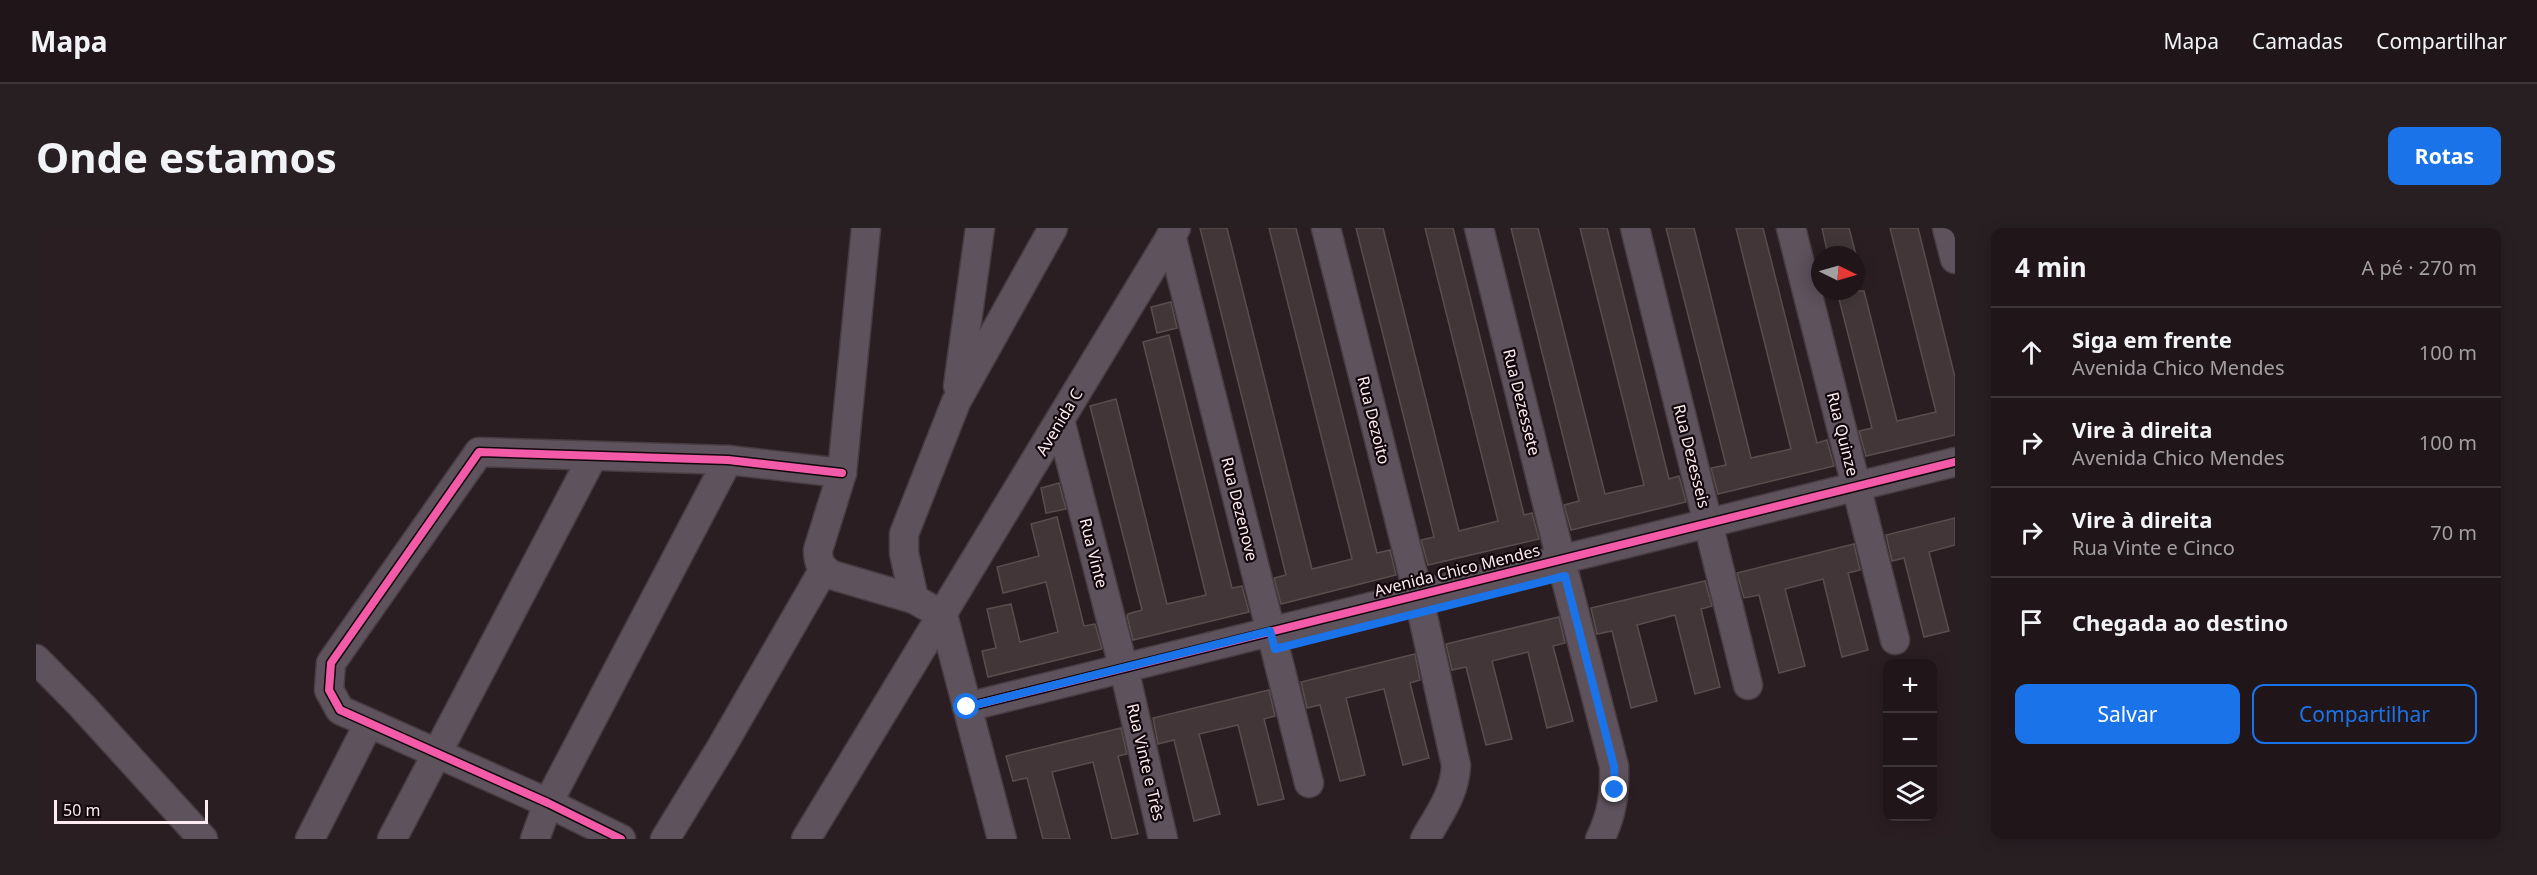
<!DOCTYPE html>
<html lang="pt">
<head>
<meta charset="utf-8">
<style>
	body { margin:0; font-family:"Noto Sans",sans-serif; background:#281f23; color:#f1f3f6 }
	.controls { position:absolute; right:18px; bottom:18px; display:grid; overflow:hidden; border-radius:12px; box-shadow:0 3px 15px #0003 }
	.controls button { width:54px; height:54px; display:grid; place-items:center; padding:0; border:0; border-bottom:2px solid #3d3539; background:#20161a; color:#f1f3f6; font:30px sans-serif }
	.compass { position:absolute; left:1775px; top:18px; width:54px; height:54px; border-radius:50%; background:#20161a; box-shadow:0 3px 15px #0003; rotate:95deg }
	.scale { position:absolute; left:18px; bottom:15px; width:154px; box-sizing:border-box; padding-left:6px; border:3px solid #fdebf1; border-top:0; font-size:16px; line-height:21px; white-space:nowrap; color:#fdebf1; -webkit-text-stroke:4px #12070b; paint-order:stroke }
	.stop { position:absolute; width:18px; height:18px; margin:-14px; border:4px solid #1a73e8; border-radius:50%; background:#fff }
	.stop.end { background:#1a73e8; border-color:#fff; box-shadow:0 2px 6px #0008 }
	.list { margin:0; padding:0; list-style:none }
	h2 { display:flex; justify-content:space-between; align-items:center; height:78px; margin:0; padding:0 24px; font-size:26px }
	h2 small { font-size:20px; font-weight:400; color:#a29fa2 }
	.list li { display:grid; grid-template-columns:39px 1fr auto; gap:18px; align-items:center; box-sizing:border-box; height:90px; padding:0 24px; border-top:2px solid #3d3539 }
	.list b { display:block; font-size:22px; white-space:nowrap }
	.list p { margin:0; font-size:20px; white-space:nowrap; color:#a29fa2 }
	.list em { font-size:20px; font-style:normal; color:#a29fa2 }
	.actions { display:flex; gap:12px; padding:18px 24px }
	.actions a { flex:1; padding:14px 0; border:2px solid #1a73e8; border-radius:12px; text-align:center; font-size:21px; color:#1a73e8 }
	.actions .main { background:#1a73e8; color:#fff }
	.icon { flex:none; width:33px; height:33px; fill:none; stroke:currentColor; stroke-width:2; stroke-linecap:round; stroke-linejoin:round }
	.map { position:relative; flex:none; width:1919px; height:611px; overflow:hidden; border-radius:12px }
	header { display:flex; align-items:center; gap:36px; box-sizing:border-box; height:84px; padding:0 30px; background:#20161a; border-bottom:2px solid #3d3539 }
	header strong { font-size:28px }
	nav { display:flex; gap:33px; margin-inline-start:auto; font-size:21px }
	.intro { display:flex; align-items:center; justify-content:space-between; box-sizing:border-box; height:144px; padding:0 36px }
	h1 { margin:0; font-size:42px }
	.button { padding:15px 27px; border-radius:12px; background:#1a73e8; color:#fff; font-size:21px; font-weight:700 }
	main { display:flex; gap:36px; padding:0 36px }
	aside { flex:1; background:#20161a; border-radius:12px; box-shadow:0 3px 15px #0003 }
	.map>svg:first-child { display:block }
</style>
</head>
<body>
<header>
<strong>Mapa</strong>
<nav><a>Mapa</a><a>Camadas</a><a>Compartilhar</a></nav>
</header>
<div class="intro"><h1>Onde estamos</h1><a class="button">Rotas</a></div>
<main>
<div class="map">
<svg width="1919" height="611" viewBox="0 0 1919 611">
	<rect width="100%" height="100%" fill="#2b1e23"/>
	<g fill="#423639" stroke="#594d4e" stroke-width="1.5">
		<polygon points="1164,0 1191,0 1276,341 1316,331 1233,0 1260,0 1341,325 1354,322 1360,347 1245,376 1238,350 1250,347"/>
		<polygon points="1320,0 1347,0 1423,303 1462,293 1389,0 1417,0 1488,287 1496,285 1503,311 1392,337 1385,312 1398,309"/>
		<polygon points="1475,0 1502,0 1569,266 1608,257 1544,0 1571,0 1633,251 1643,248 1650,274 1535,302 1528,277 1543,273"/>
		<polygon points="1630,0 1658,0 1715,230 1755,221 1700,0 1727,0 1781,215 1791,212 1798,238 1682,266 1675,240 1690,237"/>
		<polygon points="1786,0 1813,0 1820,27 1792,27"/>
		<polygon points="1854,0 1882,0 1919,149 1919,207 1830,228 1823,203 1836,200 1801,63 1828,63 1861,193 1900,184"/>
		<polygon points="1135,74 1141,100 1121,105 1115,79"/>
		<polygon points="1133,107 1196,360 1206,358 1213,384 1097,412 1091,388 1092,386 1106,382 1054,178 1080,171 1131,376 1170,367 1107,114"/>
		<polygon points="1023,255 1030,281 1010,285 1005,260"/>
		<polygon points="1021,289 1048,398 1059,396 1066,421 952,449 946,423 960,420 951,381 975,376 984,414 1022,404 1010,354 967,365 961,339 1003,328 995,296"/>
		<polygon points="1919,290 1919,317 1893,324 1913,403 1888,409 1868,330 1856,333 1850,307"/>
		<polygon points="1818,316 1824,342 1812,345 1832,422 1806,429 1787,351 1749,361 1769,438 1743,445 1723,367 1708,370 1701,345"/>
		<polygon points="1669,353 1676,378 1665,381 1684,459 1659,466 1639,387 1601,397 1621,473 1595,480 1576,403 1561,406 1555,380"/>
		<polygon points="1523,389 1529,415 1517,418 1537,493 1511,500 1492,424 1456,433 1476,511 1450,517 1430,439 1416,442 1410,416"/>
		<polygon points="1379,426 1384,452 1374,455 1393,530 1367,537 1348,461 1310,470 1329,547 1304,553 1284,477 1271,480 1265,454"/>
		<polygon points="1233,462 1239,488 1228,491 1248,571 1222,577 1202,497 1163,506 1184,586 1158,593 1138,512 1122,516 1117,490"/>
		<polygon points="1085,500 1091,526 1082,528 1102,606 1076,611 1057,534 1016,544 1034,611 1007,611 991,550 977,553 970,528"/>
	</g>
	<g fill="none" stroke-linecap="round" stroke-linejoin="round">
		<g stroke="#483c41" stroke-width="31">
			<g id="minor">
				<path d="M 830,0 L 806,245 L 782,322 C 782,335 785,340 796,347 L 878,371"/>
				<path d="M 1290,0 L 1382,366 L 1420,537 C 1419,566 1403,586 1389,611"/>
				<path d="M 1443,0 L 1529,348 L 1578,538 C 1579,565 1576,587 1564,611"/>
				<polyline points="1599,0 1712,457"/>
				<polyline points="1755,0 1859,412"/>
				<polyline points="1911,0 1919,31"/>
				<polyline points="1135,7 1273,555"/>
				<polyline points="922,158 944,0"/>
				<polyline points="1024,192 1092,458 1127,611"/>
				<polyline points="892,379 878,371 868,325 868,306 920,174 1017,0"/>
				<polyline points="907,387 966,611"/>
				<polyline points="0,431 46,478 167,611"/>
				<polyline points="931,479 1919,234"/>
				<polyline points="274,611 333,495"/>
				<polyline points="356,611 557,228"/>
				<polyline points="499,611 512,575 692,232"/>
				<polyline points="585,611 512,575 304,482 293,462 295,435 443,224 692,232 806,245"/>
				<polyline points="629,611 686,518 788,341"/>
				<polyline points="770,611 1140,0"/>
			</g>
		</g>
		<use href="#minor" stroke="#5e525c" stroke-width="28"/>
		<g stroke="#12070b" stroke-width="11">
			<g id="cycleway">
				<polyline points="931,479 1919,234"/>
				<polyline points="585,611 512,575 304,482 293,462 295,435 443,224 692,232 806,245"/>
			</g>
		</g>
		<use href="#cycleway" stroke="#f35aa7" stroke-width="8"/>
	</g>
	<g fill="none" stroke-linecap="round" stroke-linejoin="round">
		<polyline stroke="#1a73e8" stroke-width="8" points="931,479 1234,403 1239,421 1529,348 1578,538 1579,562"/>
	</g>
	<g text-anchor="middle" stroke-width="4.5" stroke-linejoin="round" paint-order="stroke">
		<g font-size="16" fill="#fdebf1" stroke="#12070b">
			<text transform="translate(1486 174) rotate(76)" y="6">Rua Dezessete</text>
			<text transform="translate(1338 192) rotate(76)" y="6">Rua Dezoito</text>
			<text transform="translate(1023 194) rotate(-59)" y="6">Avenida C</text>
			<text transform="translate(1807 206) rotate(76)" y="6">Rua Quinze</text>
			<text transform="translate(1656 228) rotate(76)" y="6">Rua Dezesseis</text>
			<text transform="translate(1204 281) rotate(76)" y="6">Rua Dezenove</text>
			<text transform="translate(1058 325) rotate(76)" y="6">Rua Vinte</text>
			<text transform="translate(1421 342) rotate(-14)" y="6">Avenida Chico Mendes</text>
			<text transform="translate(1110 534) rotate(77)" y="6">Rua Vinte e Três</text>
		</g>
	</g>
</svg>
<div class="controls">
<button>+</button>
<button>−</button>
<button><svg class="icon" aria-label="layers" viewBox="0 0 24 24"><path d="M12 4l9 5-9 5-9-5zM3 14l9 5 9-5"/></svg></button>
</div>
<svg class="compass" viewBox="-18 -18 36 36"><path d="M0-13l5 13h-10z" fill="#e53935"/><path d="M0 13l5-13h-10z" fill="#a29fa2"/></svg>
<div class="scale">50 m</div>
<div class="stop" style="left:931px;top:479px"></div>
<div class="stop end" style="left:1579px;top:562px"></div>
</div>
<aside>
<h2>4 min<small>A pé · 270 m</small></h2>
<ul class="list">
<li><svg class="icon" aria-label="ahead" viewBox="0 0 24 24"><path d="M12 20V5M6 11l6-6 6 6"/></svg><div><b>Siga em frente</b><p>Avenida Chico Mendes</p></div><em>100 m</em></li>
<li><svg class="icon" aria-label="right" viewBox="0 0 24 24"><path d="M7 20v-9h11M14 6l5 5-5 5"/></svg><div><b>Vire à direita</b><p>Avenida Chico Mendes</p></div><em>100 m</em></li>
<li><svg class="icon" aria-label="right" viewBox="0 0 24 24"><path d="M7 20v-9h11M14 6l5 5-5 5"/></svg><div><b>Vire à direita</b><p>Rua Vinte e Cinco</p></div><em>70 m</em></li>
<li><svg class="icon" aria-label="arrive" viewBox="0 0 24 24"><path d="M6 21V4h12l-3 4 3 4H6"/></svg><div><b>Chegada ao destino</b></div></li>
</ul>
<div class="actions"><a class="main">Salvar</a><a>Compartilhar</a></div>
</aside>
</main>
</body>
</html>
